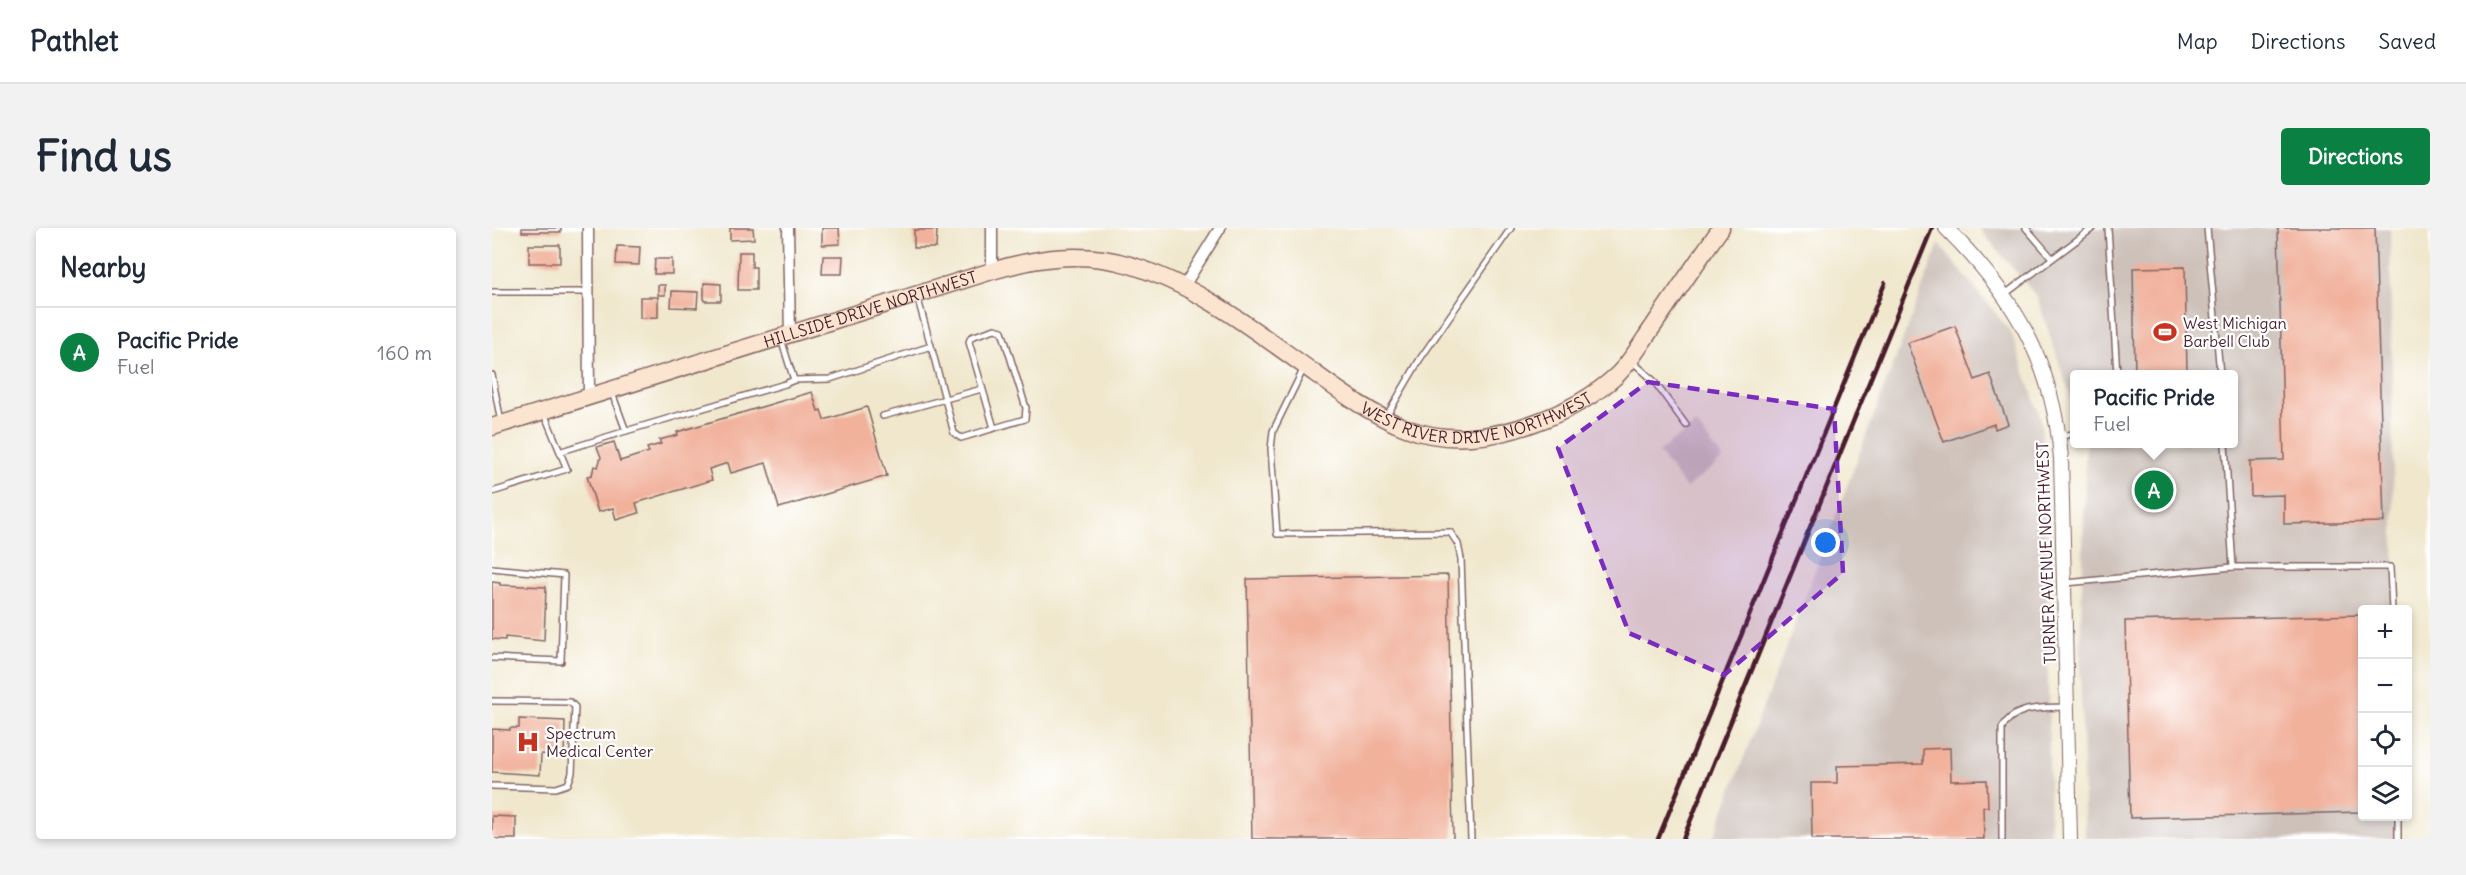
<!DOCTYPE html>
<html lang="en">
<head>
<meta charset="utf-8">
<style>
	body { margin:0; font-family:Delius,sans-serif; background:#f2f2f3; color:#1f2937 }
	.controls { position:absolute; right:18px; bottom:18px; display:grid; overflow:hidden; border-radius:6px; box-shadow:0 3px 9px #0003 }
	.controls button { width:54px; height:54px; display:grid; place-items:center; padding:0; border:0; border-bottom:2px solid #e0e1e3; background:#fff; color:#1f2937; font:30px sans-serif }
	.you { position:absolute; left:1334px; top:315px; width:21px; height:21px; margin:-15px; border:4px solid #fff; border-radius:50%; background:#1a73e8; box-shadow:0 0 0 9px #1a73e833 }
	.badge { display:grid; place-items:center; width:39px; height:39px; border-radius:50%; background:#0b8043; color:#fff; font-size:20px; font-weight:700 }
	.pin { position:absolute; translate:-50% -50%; border:3px solid #fff; box-shadow:0 2px 6px #0006 }
	.popup { position:absolute; left:1578px; top:142px; width:168px; height:78px; box-sizing:border-box; display:grid; place-content:center; border-radius:6px; background:#fff; filter:drop-shadow(0 2px 4px #0005); font-size:20px; white-space:nowrap; color:#747a83 }
	.popup b { font-size:22px; color:#1f2937 }
	.popup::after { content:''; position:absolute; left:50%; top:100%; margin-left:-12px; border:12px solid transparent; border-top-color:#fff }
	.list { margin:0; padding:0; list-style:none }
	h2 { display:flex; justify-content:space-between; align-items:center; height:78px; margin:0; padding:0 24px; font-size:26px }
	h2 small { font-size:20px; font-weight:400; color:#747a83 }
	.list li { display:grid; grid-template-columns:39px 1fr auto; gap:18px; align-items:center; box-sizing:border-box; height:90px; padding:0 24px; border-top:2px solid #e0e1e3 }
	.list b { display:block; font-size:22px; white-space:nowrap }
	.list p { margin:0; font-size:20px; white-space:nowrap; color:#747a83 }
	.list em { font-size:20px; font-style:normal; color:#747a83 }
	.icon { flex:none; width:33px; height:33px; fill:none; stroke:currentColor; stroke-width:2; stroke-linecap:round; stroke-linejoin:round }
	.map { position:relative; flex:none; width:1938px; height:611px; overflow:hidden; border-radius:6px }
	header { display:flex; align-items:center; gap:36px; box-sizing:border-box; height:84px; padding:0 30px; background:#fff; border-bottom:2px solid #e0e1e3 }
	header strong { font-size:28px }
	nav { display:flex; gap:33px; margin-inline-start:auto; font-size:21px }
	.intro { display:flex; align-items:center; justify-content:space-between; box-sizing:border-box; height:144px; padding:0 36px }
	h1 { margin:0; font-size:42px }
	.button { padding:15px 27px; border-radius:6px; background:#0b8043; color:#fff; font-size:21px; font-weight:700 }
	main { display:flex; gap:36px; padding:0 36px }
	aside { flex:1; background:#fff; border-radius:6px; box-shadow:0 3px 9px #0003 }
	.map>svg:first-child { display:block }
</style>
</head>
<body>
<header>
<strong>Pathlet</strong>
<nav><a>Map</a><a>Directions</a><a>Saved</a></nav>
</header>
<div class="intro"><h1>Find us</h1><a class="button">Directions</a></div>
<main>
<aside>
<h2>Nearby<small></small></h2>
<ul class="list">
<li><span class="badge">A</span><div><b>Pacific Pride</b><p>Fuel</p></div><em>160 m</em></li>
</ul>
</aside>
<div class="map">
<svg width="1938" height="611" viewBox="0 0 1938 611">
	<rect width="100%" height="100%" fill="#fff"/>
	<filter id="ink" filterUnits="userSpaceOnUse"><feTurbulence type="fractalNoise" baseFrequency=".0167" numOctaves="2"/><feDisplacementMap in="SourceGraphic" scale="12" xChannelSelector="R" yChannelSelector="G"/><feConvolveMatrix kernelMatrix="1 2 1 2 8 2 1 2 1" color-interpolation-filters="sRGB"/></filter>
	<filter id="wash" filterUnits="userSpaceOnUse"><feTurbulence type="fractalNoise" baseFrequency=".008" numOctaves="4" result="noise"/><feDisplacementMap in="SourceGraphic" scale="24" xChannelSelector="R" yChannelSelector="G"/><feGaussianBlur stdDeviation="1.35" result="paint"/><feColorMatrix in="noise" values="0 0 0 0 0 0 0 0 0 0 0 0 0 0 0 0 0 1.4 0 .05"/><feComposite in="paint" operator="in"/></filter>
	<g filter="url(#wash)">
		<rect width="100%" height="100%" fill="#f0e7cc"/>
		<g fill="#cec1ba">
			<polygon points="1487,0 1898,0 1903,381 1870,382 1870,588 1907,589 1908,611 1593,611 1588,428 1594,216 1742,216 1742,146 1582,146 1582,179 1545,69"/>
			<polygon points="1447,16 1519,104 1549,191 1554,277 1558,611 1221,611"/>
			<polygon points="1204,196 1231,231 1194,260 1166,224"/>
		</g>
		<g id="blocks">
			<g fill="#f1b19b">
				<rect x="30" y="0" width="39" height="4"/>
				<polygon points="238,0 261,0 262,11 238,12"/>
				<polygon points="330,0 347,0 348,16 330,17"/>
				<polygon points="1786,0 1883,0 1892,294 1792,296 1792,267 1759,268 1758,233 1792,232"/>
				<polygon points="422,2 445,2 444,20 422,20"/>
				<rect x="37" y="17" width="31" height="18"/>
				<polygon points="125,18 148,19 147,37 124,36"/>
				<polygon points="247,24 260,24 260,39 264,39 264,62 246,62"/>
				<polygon points="331,28 351,28 350,46 330,46"/>
				<polygon points="163,31 180,31 180,46 162,46"/>
				<polygon points="1693,39 1695,146 1643,146 1641,40"/>
				<polygon points="212,55 229,56 229,73 212,73"/>
				<rect x="166" y="57" width="7" height="10"/>
				<polygon points="180,63 206,64 205,80 179,79"/>
				<polygon points="148,69 166,69 166,89 148,90"/>
				<polygon points="1463,98 1483,152 1498,146 1516,196 1503,201 1502,196 1452,214 1415,115"/>
				<polygon points="320,164 326,183 329,182 332,192 375,179 395,248 287,280 274,235 239,245 236,235 217,241 220,252 144,275 147,285 124,292 121,280 106,284 95,248 100,247 102,238 106,239 109,229 105,219 122,214 128,233 157,224 155,220 169,216 167,212 186,207 185,204"/>
				<polygon points="1679,252 1679,272 1646,273 1646,253"/>
				<polygon points="956,347 961,611 760,611 755,351"/>
				<polygon points="0,354 8,355 8,357 54,359 52,413 13,409 13,412 0,411"/>
				<polygon points="1870,387 1870,584 1638,590 1633,393"/>
				<polygon points="27,491 73,493 72,528 49,526 48,547 0,544 0,501 18,502 18,500 27,500"/>
				<polygon points="1458,520 1459,553 1495,552 1496,579 1491,579 1492,611 1320,611 1319,555 1345,555 1345,538 1431,536 1431,521"/>
				<polygon points="0,588 24,589 24,611 0,611"/>
			</g>
		</g>
	</g>
	<g filter="url(#ink)">
		<use href="#blocks" fill-opacity="0" stroke="#846563" stroke-width="1.5"/>
		<g fill="none" stroke-linecap="round" stroke-linejoin="round">
			<g stroke="#846563" stroke-width="8">
				<g id="service">
					<polyline points="1534,0 1560,30"/>
					<polyline points="1616,0 1625,146"/>
					<polyline points="1715,0 1728,146"/>
					<polyline points="0,64 97,64"/>
					<polyline points="1513,66 1601,0"/>
					<polyline points="439,118 462,205 469,210 533,191 534,180 510,103 503,101 479,109 477,114 502,200"/>
					<polyline points="1141,134 1161,152 1194,197"/>
					<polyline points="812,140 781,203 779,221 785,306 958,304 966,316 969,331 979,611"/>
					<polyline points="0,147 9,194"/>
					<polyline points="302,152 338,151 439,118 425,68"/>
					<polyline points="120,165 134,203 293,156 302,152 289,111"/>
					<polyline points="391,188 490,161"/>
					<polyline points="894,189 928,131 1019,0"/>
					<polyline points="1567,208 1582,206"/>
					<polyline points="70,223 134,203"/>
					<polyline points="0,264 75,241 52,185"/>
					<polyline points="1741,339 1898,339 1900,382"/>
					<polyline points="0,340 72,347 69,433 0,430"/>
					<polyline points="1574,355 1741,339 1733,216"/>
					<polyline points="0,473 78,474 83,479 80,545 76,556 64,560 0,558"/>
					<polyline points="1906,588 1906,611"/>
					<path d="M 1510,611 L 1510,500 C 1522,477 1552,480 1575,479"/>
				</g>
			</g>
			<g stroke="#846563" stroke-width="13">
				<g id="minor">
					<polyline points="96,0 97,170"/>
					<polyline points="296,0 298,107"/>
					<polyline points="500,0 500,43"/>
					<polyline points="692,58 728,0"/>
				</g>
			</g>
			<g stroke="#846563" stroke-width="16">
				<path id="tertiary" d="M 1454,0 C 1522,68 1561,133 1569,230 L 1578,611"/>
			</g>
			<g stroke="#846563" stroke-width="19">
				<g id="secondary">
					<path id="s1" d="M 0,199 L 500,43 C 546,29 591,23 638,37 C 707,58 763,103 821,144 C 850,165 880,187 914,200 C 955,216 1002,210 1042,195 C 1073,184 1100,170 1124,148 C 1139,134 1150,114 1162,97 C 1184,65 1206,32 1229,0"/>
				</g>
			</g>
			<use href="#service" stroke="#fff" stroke-width="5"/>
			<use href="#minor" stroke="#fff" stroke-width="10"/>
			<use href="#tertiary" stroke="#fff" stroke-width="14"/>
			<use href="#secondary" stroke="#fce5d0" stroke-width="16"/>
			<g stroke="#4a1f2b" stroke-width="4.5">
				<polyline points="1166,611 1393,55"/>
				<polyline points="1191,611 1440,0"/>
			</g>
		</g>
	</g>
	<path fill="#7b2cbf" fill-opacity="0.2" stroke="#7b2cbf" stroke-width="4.5" stroke-dasharray="12 8" stroke-linejoin="round" d="M 1156,154 L 1342,181 L 1351,345 L 1232,447 L 1137,405 L 1066,220 Z"/>
	<defs>
		<g id="stadium-bare" transform="scale(1.8)"><path d="M0-5a6.5 5 0 1 0 0 10a6.5 5 0 1 0 0-10ZM-3.5-1.8h7v3.6h-7Z" fill="#c8321e" stroke="#fff" stroke-width="2.5" paint-order="stroke"/></g>
		<g id="hospital-bare" transform="scale(1.8)"><path d="M-5-5h3v3.5h4V-5h3V5h-3V1.5h-4V5h-3Z" fill="#c8321e" stroke="#fff" stroke-width="2.5" paint-order="stroke"/></g>
	</defs>
	<g fill-rule="evenodd">
		<use href="#stadium-bare" x="1673" y="104"/>
		<use href="#hospital-bare" x="36" y="514"/>
	</g>
	<g text-anchor="middle" stroke-width="4.5" stroke-linejoin="round" paint-order="stroke">
		<g font-size="16" fill="#4a1f2b" stroke="#fff">
			<text dy="6" stroke="none"><textPath href="#s1" startOffset="396">HILLSIDE DRIVE NORTHWEST</textPath></text>
			<text dy="6" stroke="none"><textPath href="#s1" startOffset="1058">WEST RIVER DRIVE NORTHWEST</textPath></text>
			<text transform="translate(1554 325) rotate(-92)" y="6">TURNER AVENUE NORTHWEST</text>
		</g>
		<g font-size="16" fill="#4a1f2b" stroke="#fff" text-anchor="start">
			<text x="1691" y="101">West Michigan<tspan x="1691" dy="18">Barbell Club</tspan></text>
			<text x="54" y="511">Spectrum<tspan x="54" dy="18">Medical Center</tspan></text>
		</g>
	</g>
</svg>
<div class="controls">
<button>+</button>
<button>−</button>
<button><svg class="icon" aria-label="locate" viewBox="0 0 24 24"><circle cx="12" cy="12" r="6"/><path d="M12 2v4M12 18v4M2 12h4M18 12h4"/></svg></button>
<button><svg class="icon" aria-label="layers" viewBox="0 0 24 24"><path d="M12 4l9 5-9 5-9-5zM3 14l9 5 9-5"/></svg></button>
</div>
<div class="you"></div>
<div class="pin badge" style="left:1662px;top:262px">A</div>
<div class="popup"><b>Pacific Pride</b>Fuel</div>
</div>
</main>
</body>
</html>
